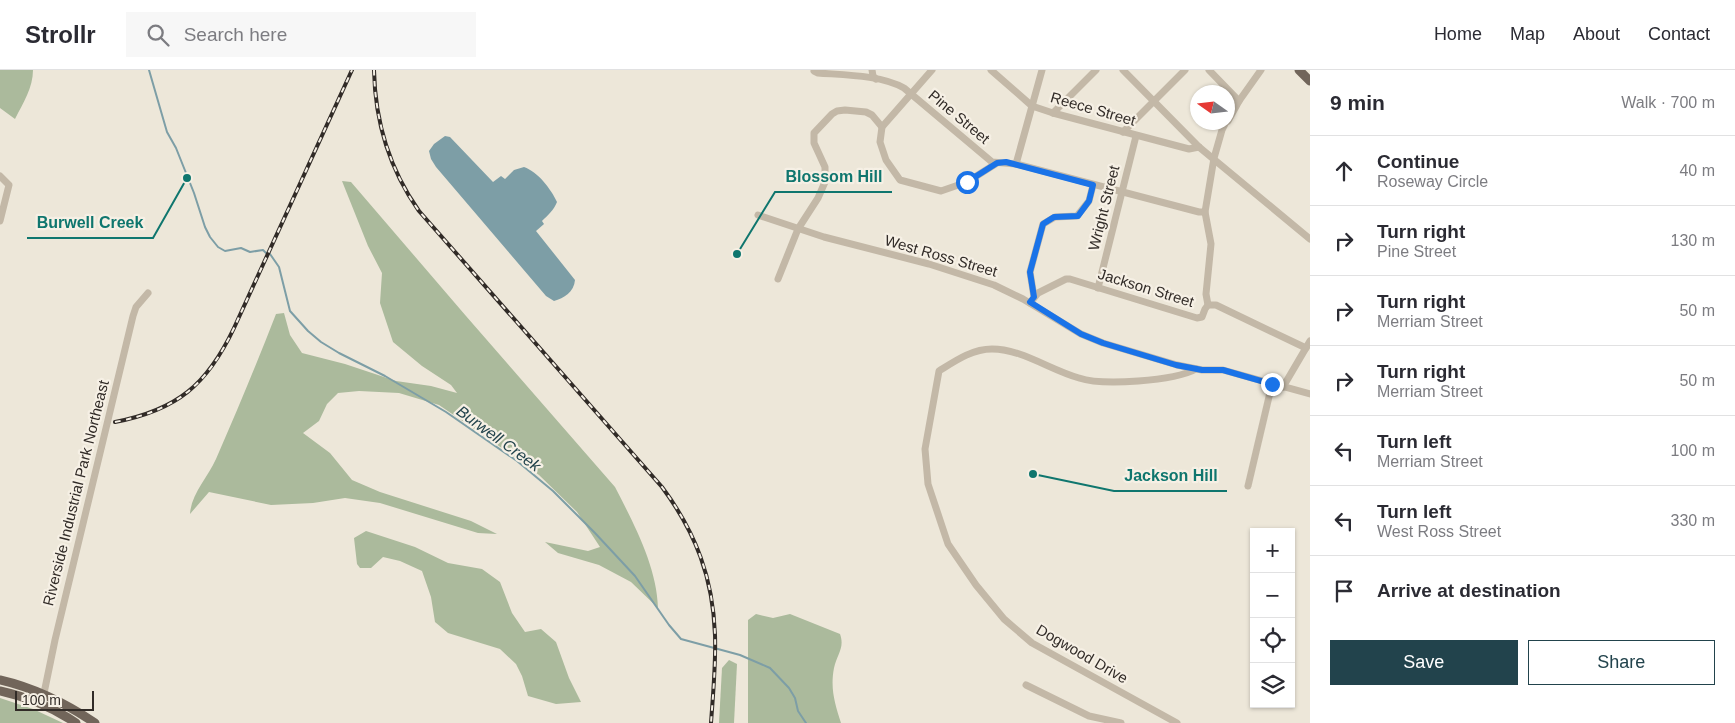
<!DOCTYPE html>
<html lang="en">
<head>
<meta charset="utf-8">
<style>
	body { margin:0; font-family:Helvetica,sans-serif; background:#f7f7f7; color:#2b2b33 }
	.controls { position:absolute; right:15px; bottom:15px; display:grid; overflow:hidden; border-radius:0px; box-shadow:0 1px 4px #0004 }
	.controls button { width:45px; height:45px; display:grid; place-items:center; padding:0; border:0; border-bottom:1px solid #e1e1e2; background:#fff; color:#2b2b33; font:25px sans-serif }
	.compass { position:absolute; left:1190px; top:15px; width:45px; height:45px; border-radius:50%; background:#fff; box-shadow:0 1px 4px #0004; rotate:284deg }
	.scale { position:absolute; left:15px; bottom:12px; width:79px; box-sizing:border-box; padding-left:5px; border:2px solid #312b27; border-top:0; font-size:14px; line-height:18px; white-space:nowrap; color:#312b27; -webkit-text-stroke:4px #f6f0e5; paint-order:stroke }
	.stop { position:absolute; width:15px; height:15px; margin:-11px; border:4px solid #1a73e8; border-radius:50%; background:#fff }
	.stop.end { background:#1a73e8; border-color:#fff; box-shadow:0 1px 5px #0008 }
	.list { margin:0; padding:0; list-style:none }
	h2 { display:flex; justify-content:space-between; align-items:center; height:65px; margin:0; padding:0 20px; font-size:21px }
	h2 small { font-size:16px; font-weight:400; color:#7c7c81 }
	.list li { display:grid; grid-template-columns:32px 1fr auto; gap:15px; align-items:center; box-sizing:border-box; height:70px; padding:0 20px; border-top:1px solid #e1e1e2 }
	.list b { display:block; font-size:19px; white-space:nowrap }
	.list p { margin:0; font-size:16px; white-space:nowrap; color:#7c7c81 }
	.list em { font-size:16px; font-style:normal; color:#7c7c81 }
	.actions { display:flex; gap:10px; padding:15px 20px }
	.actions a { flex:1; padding:11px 0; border:1px solid #22434c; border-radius:0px; text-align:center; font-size:18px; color:#22434c }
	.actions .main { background:#22434c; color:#fff }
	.icon { flex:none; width:28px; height:28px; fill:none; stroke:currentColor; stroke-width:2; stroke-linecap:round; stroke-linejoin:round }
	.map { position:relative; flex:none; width:1310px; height:653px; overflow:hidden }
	header { display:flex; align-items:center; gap:30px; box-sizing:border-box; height:70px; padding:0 25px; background:#fff; border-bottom:1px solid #e1e1e2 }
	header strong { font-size:24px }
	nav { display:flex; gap:28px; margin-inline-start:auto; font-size:18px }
	.search { width:350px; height:45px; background:#f7f7f7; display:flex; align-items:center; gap:12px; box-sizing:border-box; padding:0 18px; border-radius:0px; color:#7c7c81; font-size:19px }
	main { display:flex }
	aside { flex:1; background:#fff }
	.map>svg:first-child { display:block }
</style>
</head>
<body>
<header>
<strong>Strollr</strong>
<div class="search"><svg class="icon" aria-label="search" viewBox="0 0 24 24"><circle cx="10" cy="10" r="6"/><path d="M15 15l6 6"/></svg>Search here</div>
<nav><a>Home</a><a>Map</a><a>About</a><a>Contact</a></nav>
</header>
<main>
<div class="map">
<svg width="1310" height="653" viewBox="0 0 1310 653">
	<rect width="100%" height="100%" fill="#ede7d9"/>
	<g fill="#abba9c">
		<path d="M 0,0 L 33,0 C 33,18 23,33 15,49 L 0,38 Z"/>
		<path d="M 342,111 L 351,112 L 466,246 L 615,417 C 634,454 657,497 658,538 L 631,512 L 599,495 L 558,483 L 545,472 L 588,481 L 600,477 L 577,442 L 539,405 L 492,371 L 439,335 L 399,323 L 359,321 L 338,323 L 327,334 L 319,351 L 303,363 L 330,383 L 352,410 L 380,422 L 471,451 L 497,464 L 478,463 L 380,433 L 345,428 L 313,433 L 271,435 L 209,422 L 190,444 C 191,424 208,407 216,389 C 237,341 257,293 276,244 L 284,243 L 290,265 L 302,283 L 345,294 L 396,311 L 431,316 L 457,323 L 451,315 L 422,296 L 393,272 L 380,233 L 382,203 L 368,176 Z"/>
		<polygon points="366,461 415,477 448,493 482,499 500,512 512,543 525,562 541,559 556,572 569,608 581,632 556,634 528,626 522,606 516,594 500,579 448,563 435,552 431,527 422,501 400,491 383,487 371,498 360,498 357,494 354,468"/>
		<path d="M 756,544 L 773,548 L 790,544 L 840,564 C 845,578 837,584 834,598 C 830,619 835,634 841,653 L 748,653 L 748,550 Z"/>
		<polygon points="729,590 737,594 734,653 719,653 722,598"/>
		<polygon points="0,628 33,639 63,653 0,653"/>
	</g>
	<path fill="#7d9ea6" d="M 445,66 L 450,67 L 493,112 L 501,106 L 505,109 L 514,100 L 524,97 C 538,102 551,119 557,132 C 554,140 548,145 542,151 L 544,154 L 536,161 L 575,210 C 574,222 564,228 554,231 L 546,226 L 436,97 L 431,89 L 429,81 L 434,74 Z"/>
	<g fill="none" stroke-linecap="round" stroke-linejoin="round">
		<polyline stroke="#7d9ea6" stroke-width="2" points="149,0 167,62 176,78 194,123 205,157 210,167 218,177 225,181 241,178 250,182 263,180 267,184 270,184 279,197 290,241 308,261 321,272 339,283 385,306 446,342 517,391 553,421 595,463 635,506 669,555 681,569 740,585 770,598 789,618 795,628 798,641 806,653"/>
		<g stroke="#c3b8a7" stroke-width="7">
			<polyline points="872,0 873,6 876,9"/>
			<polyline points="932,0 882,57 880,72 886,90 900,110 941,121 967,112 997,93"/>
			<polyline points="991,0 1032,36 1053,43 1189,79 1199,77"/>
			<polyline points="1123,0 1199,77 1310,169"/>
			<polyline points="1209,0 1239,31"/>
			<path d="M 814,1 L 818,3 C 844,5 881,5 904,18 L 992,92 L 1016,94 L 1199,142 L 1205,142"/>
			<polyline points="1053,43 1096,0"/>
			<polyline points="1228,51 1239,31 1261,0"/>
			<polyline points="1123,62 1185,0"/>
			<polyline points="1016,94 1042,0"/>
			<polyline points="0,106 9,115 0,151"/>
			<polyline points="758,145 824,167 929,194 994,215 1023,229 1081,264 1103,273 1177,295 1202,300 1223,300 1310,324"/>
			<polyline points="778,209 798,159 818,128 825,112 825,97 814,73 814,63 832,44 837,41 845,40 866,42 872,45 882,57"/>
			<polyline points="1098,218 1136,66"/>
			<polyline points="1034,227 1030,202 1043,154 1055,147 1077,146 1089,131 1093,115"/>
			<polyline points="1030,233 1038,223 1066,209 1070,209 1197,248 1202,247 1205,239 1208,235 1216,235 1306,278"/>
			<polyline points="1208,235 1206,224 1211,174 1205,142 1214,88 1222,60 1226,52"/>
			<polyline points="1283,317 1310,271"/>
			<polyline points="1248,416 1272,314"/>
			<polyline points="1026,615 1089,646 1121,653"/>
			<polyline points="43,628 55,570 133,246 136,237 148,223"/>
			<path d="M 1177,653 L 1032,573 L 1004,549 L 976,515 L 948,474 L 928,414 L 925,379 L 939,301 C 955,291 972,279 992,279 C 1022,279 1050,300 1079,308 C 1103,316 1174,311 1196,299"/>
		</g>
		<g stroke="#71655a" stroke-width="9">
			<polyline points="1299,0 1310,11"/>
			<path d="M 0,610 C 35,618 65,633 95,653"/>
			<path d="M 0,621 C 27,627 52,637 76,653"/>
		</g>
		<g stroke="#312b27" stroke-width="4">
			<g id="rail">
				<path d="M 374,0 C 375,51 390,100 419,141 L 662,417 C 696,463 713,508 715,565 C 716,594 713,624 711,653"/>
				<path d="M 115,352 C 177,340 207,315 234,258 L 352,0"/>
			</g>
		</g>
		<use href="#rail" stroke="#f6f0e5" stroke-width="2" stroke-dasharray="5.5" stroke-linecap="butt"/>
	</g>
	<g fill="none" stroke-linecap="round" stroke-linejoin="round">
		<polyline stroke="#1a73e8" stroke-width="6" points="967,112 997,93 1006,92 1093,115 1089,131 1078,146 1054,147 1043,154 1030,202 1034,227 1030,232 1081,264 1103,273 1176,295 1202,300 1223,300 1272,314"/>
	</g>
	<g text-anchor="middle" stroke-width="4.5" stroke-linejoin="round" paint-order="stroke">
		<g font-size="15" fill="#312b27" stroke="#f6f0e5">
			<text transform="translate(1093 39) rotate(16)" y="5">Reece Street</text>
			<text transform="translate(959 47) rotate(40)" y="5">Pine Street</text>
			<text transform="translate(1104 138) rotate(-76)" y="5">Wright Street</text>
			<text transform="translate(941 186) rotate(16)" y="5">West Ross Street</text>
			<text transform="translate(1146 218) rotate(17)" y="5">Jackson Street</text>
			<text transform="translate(76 423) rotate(-76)" y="5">Riverside Industrial Park Northeast</text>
			<text transform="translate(1082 584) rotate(30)" y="5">Dogwood Drive</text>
		</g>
		<g font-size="16" font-style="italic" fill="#22434c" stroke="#f6f0e5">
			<text transform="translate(499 368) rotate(36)" y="6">Burwell Creek</text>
		</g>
	</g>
	<path fill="none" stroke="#0f766e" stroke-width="2" d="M737 184L775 122H892M187 108L153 168H27M1033 404L1114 421H1227"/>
	<g fill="#0f766e" stroke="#f6f0e5" stroke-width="2">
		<circle cx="737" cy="184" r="5"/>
		<circle cx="187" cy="108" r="5"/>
		<circle cx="1033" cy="404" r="5"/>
	</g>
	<g font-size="16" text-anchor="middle" font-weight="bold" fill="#0f766e" stroke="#f6f0e5" stroke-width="4.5" stroke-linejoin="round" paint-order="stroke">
		<text x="834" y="112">Blossom Hill</text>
		<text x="90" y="158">Burwell Creek</text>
		<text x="1171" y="411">Jackson Hill</text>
	</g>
</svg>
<div class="controls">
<button>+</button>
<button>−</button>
<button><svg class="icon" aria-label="locate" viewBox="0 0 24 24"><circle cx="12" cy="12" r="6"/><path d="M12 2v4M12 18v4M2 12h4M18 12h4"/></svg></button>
<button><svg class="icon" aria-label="layers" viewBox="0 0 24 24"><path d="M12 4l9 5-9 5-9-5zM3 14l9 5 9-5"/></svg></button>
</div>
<svg class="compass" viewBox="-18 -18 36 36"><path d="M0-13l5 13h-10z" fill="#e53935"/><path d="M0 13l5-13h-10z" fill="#7c7c81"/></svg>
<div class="scale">100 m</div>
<div class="stop" style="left:967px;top:112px"></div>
<div class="stop end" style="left:1272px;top:314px"></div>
</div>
<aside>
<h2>9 min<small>Walk · 700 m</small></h2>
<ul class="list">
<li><svg class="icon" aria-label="ahead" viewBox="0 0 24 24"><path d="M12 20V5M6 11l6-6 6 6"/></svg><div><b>Continue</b><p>Roseway Circle</p></div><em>40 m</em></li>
<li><svg class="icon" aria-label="right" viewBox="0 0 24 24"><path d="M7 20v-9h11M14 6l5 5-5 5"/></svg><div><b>Turn right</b><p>Pine Street</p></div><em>130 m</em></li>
<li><svg class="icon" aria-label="right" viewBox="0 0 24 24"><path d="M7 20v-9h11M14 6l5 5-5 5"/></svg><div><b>Turn right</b><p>Merriam Street</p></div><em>50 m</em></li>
<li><svg class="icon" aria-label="right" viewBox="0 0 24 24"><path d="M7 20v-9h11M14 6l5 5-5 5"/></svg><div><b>Turn right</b><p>Merriam Street</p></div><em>50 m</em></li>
<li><svg class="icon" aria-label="left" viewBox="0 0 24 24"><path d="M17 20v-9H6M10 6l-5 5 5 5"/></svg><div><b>Turn left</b><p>Merriam Street</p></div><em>100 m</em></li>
<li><svg class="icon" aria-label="left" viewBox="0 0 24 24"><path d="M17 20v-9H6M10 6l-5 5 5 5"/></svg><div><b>Turn left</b><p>West Ross Street</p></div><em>330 m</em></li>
<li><svg class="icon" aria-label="arrive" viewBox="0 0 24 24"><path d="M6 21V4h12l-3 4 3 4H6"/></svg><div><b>Arrive at destination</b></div></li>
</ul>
<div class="actions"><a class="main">Save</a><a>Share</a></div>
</aside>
</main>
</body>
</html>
